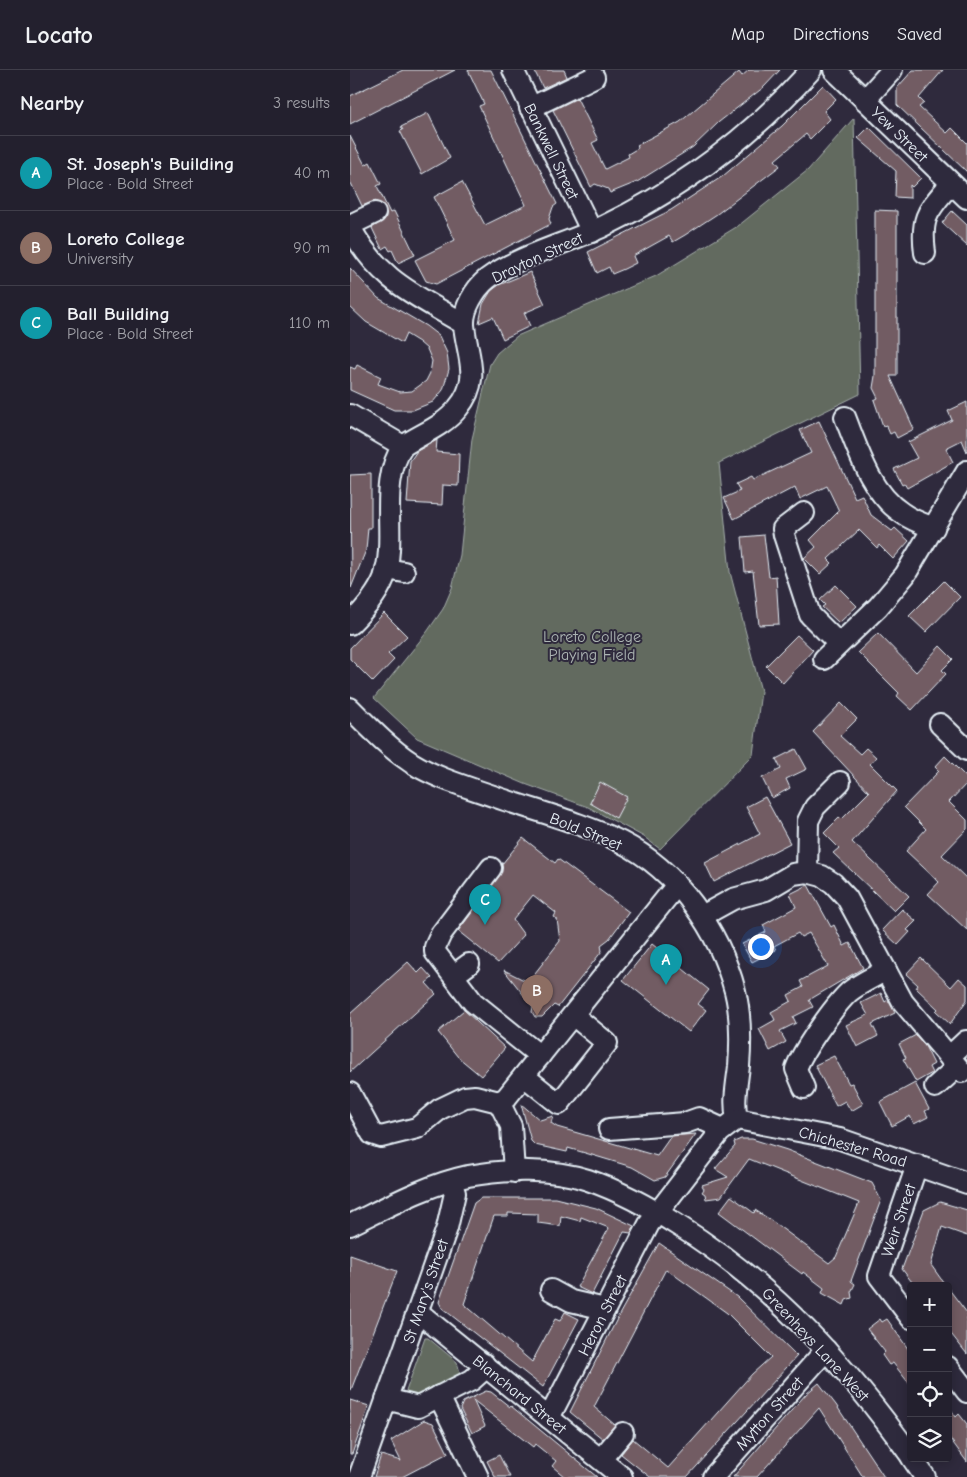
<!DOCTYPE html>
<html lang="en">
<head>
<meta charset="utf-8">
<style>
	body { margin:0; font-family:"Comic Neue",sans-serif; background:#2b2836; color:#f1f3f6 }
	.controls { position:absolute; right:15px; bottom:15px; display:grid; overflow:hidden; border-radius:5px; box-shadow:0 2px 12px #0003 }
	.controls button { width:45px; height:45px; display:grid; place-items:center; padding:0; border:0; border-bottom:1px solid #403e4a; background:#23202e; color:#f1f3f6; font:25px sans-serif }
	.you { position:absolute; left:410px; top:876px; width:18px; height:18px; margin:-12px; border:4px solid #fff; border-radius:50%; background:#1a73e8; box-shadow:0 0 0 8px #1a73e833 }
	.badge { display:grid; place-items:center; width:32px; height:32px; border-radius:50%; background:#ea580c; color:#fff; font-size:16px; font-weight:700 }
	.pin { position:absolute; translate:-50% -41px; filter:drop-shadow(0 1px 2px #0008) }
	.pin::after { content:''; position:absolute; top:26px; width:18px; height:15px; background:inherit; clip-path:polygon(0 0,100% 0,50% 100%) }
	.list { margin:0; padding:0; list-style:none }
	h2 { display:flex; justify-content:space-between; align-items:center; height:65px; margin:0; padding:0 20px; font-size:21px }
	h2 small { font-size:16px; font-weight:400; color:#a3a3aa }
	.list li { display:grid; grid-template-columns:32px 1fr auto; gap:15px; align-items:center; box-sizing:border-box; height:75px; padding:0 20px; border-top:1px solid #403e4a }
	.list b { display:block; font-size:19px; white-space:nowrap }
	.list p { margin:0; font-size:16px; white-space:nowrap; color:#a3a3aa }
	.list em { font-size:16px; font-style:normal; color:#a3a3aa }
	.icon { flex:none; width:28px; height:28px; fill:none; stroke:currentColor; stroke-width:2; stroke-linecap:round; stroke-linejoin:round }
	.map { position:relative; flex:none; width:617px; height:1407px; overflow:hidden }
	header { display:flex; align-items:center; gap:30px; box-sizing:border-box; height:70px; padding:0 25px; background:#23202e; border-bottom:1px solid #403e4a }
	header strong { font-size:24px }
	nav { display:flex; gap:28px; margin-inline-start:auto; font-size:18px }
	main { display:flex }
	aside { flex:1; background:#23202e }
	.map>svg:first-child { display:block }
</style>
</head>
<body>
<header>
<strong>Locato</strong>
<nav><a>Map</a><a>Directions</a><a>Saved</a></nav>
</header>
<main>
<aside>
<h2>Nearby<small>3 results</small></h2>
<ul class="list">
<li><span class="badge" style="background:#0f9aa8">A</span><div><b>St. Joseph's Building</b><p>Place · Bold Street</p></div><em>40 m</em></li>
<li><span class="badge" style="background:#8d6e63">B</span><div><b>Loreto College</b><p>University</p></div><em>90 m</em></li>
<li><span class="badge" style="background:#0f9aa8">C</span><div><b>Ball Building</b><p>Place · Bold Street</p></div><em>110 m</em></li>
</ul>
</aside>
<div class="map">
<svg width="617" height="1407" viewBox="0 0 617 1407">
	<rect width="100%" height="100%" fill="#2f2a3d"/>
	<filter id="ink" filterUnits="userSpaceOnUse"><feTurbulence type="fractalNoise" baseFrequency=".02" numOctaves="2"/><feDisplacementMap in="SourceGraphic" scale="10" xChannelSelector="R" yChannelSelector="G"/><feConvolveMatrix kernelMatrix="1 2 1 2 8 2 1 2 1" color-interpolation-filters="sRGB"/></filter>
	<g filter="url(#ink)">
		<g fill="#626b5e" stroke="#a5aeab">
			<polygon points="504,48 510,324 369,393 380,502 411,621 403,685 310,779 294,767 238,737 175,714 67,668 24,628 77,562 93,539 102,518 110,485 122,369 140,294 147,283 167,266 306,206 388,156 458,100"/>
			<polygon points="75,1268 78,1268 107,1292 111,1306 70,1328 55,1324"/>
		</g>
		<g fill="#725b63" stroke="#e8f1f8">
			<polygon points="53,0 105,0 0,54 0,26"/>
			<polygon points="118,0 141,0 207,134 203,137 199,149 201,154 86,214 76,211 65,190 105,170 84,127 112,112 135,155 176,135 129,36 134,34"/>
			<polygon points="184,0 214,0 217,7 193,18"/>
			<polygon points="399,0 430,0 414,17 369,52 343,77 287,112 260,123 258,119 245,114 241,117 203,40 227,28 248,70 242,73 255,99 279,87 278,84 288,78 287,75 330,52 389,2 392,6"/>
			<polygon points="563,0 593,0 569,28 574,33 569,37 597,63 602,58 617,73 617,102 547,35 547,18"/>
			<polygon points="473,15 486,29 474,41 480,49 460,69 456,64 425,90 430,96 367,144 335,165 323,172 319,166 283,186 286,193 274,199 262,204 259,197 247,203 238,182 321,140 373,106 432,56"/>
			<polygon points="78,43 100,88 72,104 50,61 53,60 51,57"/>
			<polygon points="519,57 571,108 562,117 560,115 560,128 545,127 546,101 508,68"/>
			<polygon points="0,66 15,95 20,92 31,114 27,116 40,143 44,141 65,185 48,193 42,180 40,181 37,176 32,179 22,158 35,149 35,137 25,131 12,136 0,111"/>
			<polygon points="525,140 547,141 547,306 540,306 564,359 547,368 544,362 540,364 536,355 533,356 524,330 528,328 523,318 525,306"/>
			<polygon points="602,141 617,155 617,176 592,153"/>
			<polygon points="0,198 28,228 76,256 89,266 97,283 99,299 93,320 83,332 63,340 44,340 0,320 0,297 5,299 7,295 31,307 28,314 50,322 62,321 76,311 80,303 82,291 77,279 69,272 56,264 52,273 16,252 0,237"/>
			<polygon points="180,202 195,234 174,243 180,256 153,269 143,247 129,253 133,234 141,221 149,215"/>
			<polygon points="617,332 617,382 612,370 596,378 603,392 557,418 554,413 552,414 544,399 567,388 558,372 602,350 598,341"/>
			<polygon points="469,351 505,428 512,425 521,445 542,461 545,458 559,471 543,489 529,475 527,478 509,460 478,489 482,493 470,504 454,488 466,477 460,470 489,441 477,416 450,429 445,417 384,449 374,428 390,421 386,414 401,407 403,410 461,383 450,360"/>
			<polygon points="87,370 86,382 109,384 108,416 93,415 92,435 57,433 60,391 67,381"/>
			<polygon points="21,404 21,458 18,458 16,480 1,518 0,405"/>
			<polygon points="414,465 419,507 426,506 429,554 409,555 403,501 395,502 392,467"/>
			<polygon points="594,511 610,527 576,562 559,546"/>
			<polygon points="486,515 507,536 489,553 472,537 475,535 470,530"/>
			<polygon points="34,543 57,566 38,584 44,590 23,612 0,589 0,578"/>
			<polygon points="528,563 566,602 590,576 603,589 592,600 596,604 562,640 547,626 549,623 508,582"/>
			<polygon points="447,565 463,580 433,613 416,596"/>
			<polygon points="491,633 507,649 490,666 510,684 516,678 526,687 520,694 547,721 502,772 559,826 544,841 483,783 489,778 474,763 490,747 492,749 519,722 463,662"/>
			<polygon points="446,679 457,699 436,709 440,718 422,728 412,708 431,699 426,689"/>
			<polygon points="595,686 617,708 617,713 599,732 617,750 617,759 592,785 617,809 617,860 578,824 589,812 556,781 576,759 554,737 589,701 585,697"/>
			<polygon points="250,712 277,727 266,748 240,733"/>
			<polygon points="415,727 440,773 364,812 355,793 410,764 396,737"/>
			<polygon points="173,768 205,793 208,789 279,842 259,869 251,875 252,881 208,937 204,935 192,947 185,947 182,942 183,937 154,900 178,912 210,871 207,849 204,847 206,843 183,825 163,850 174,865 148,893 108,861 150,805 152,794"/>
			<polygon points="458,815 481,857 484,855 494,876 500,873 513,898 459,930 463,937 443,947 446,953 430,961 436,972 420,981 409,959 425,950 421,942 441,931 438,925 453,917 450,911 478,896 459,863 451,867 448,863 424,876 426,880 402,892 392,874 416,862 413,855 446,837 440,824"/>
			<polygon points="552,839 566,851 557,860 560,862 548,875 532,860"/>
			<polygon points="302,874 359,920 348,934 356,940 339,962 273,910"/>
			<polygon points="571,888 601,917 609,908 617,915 617,930 600,954 586,941 588,939 566,918 568,915 556,904"/>
			<polygon points="58,892 68,903 73,898 82,908 76,913 86,924 0,1002 0,944"/>
			<polygon points="531,923 535,932 538,930 545,943 522,954 528,966 507,977 496,955 518,945 511,933"/>
			<polygon points="114,940 155,978 131,1006 108,987 88,962"/>
			<polygon points="566,965 575,976 584,994 579,997 582,1003 566,1012 553,989 556,988 549,974"/>
			<polygon points="484,986 499,1014 502,1013 513,1034 501,1041 495,1031 486,1036 465,995"/>
			<polygon points="565,1013 579,1039 575,1041 578,1047 564,1054 560,1046 542,1056 530,1032"/>
			<polygon points="171,1034 190,1050 203,1046 201,1053 207,1057 307,1086 321,1066 346,1064 315,1107 305,1110 282,1097 242,1085 218,1078 217,1082 185,1075 181,1071"/>
			<polygon points="391,1069 402,1069 437,1080 522,1113 531,1130 501,1211 505,1214 501,1222 502,1228 496,1230 494,1235 472,1223 474,1218 453,1202 452,1204 369,1142 381,1126 404,1143 405,1140 419,1149 479,1193 486,1187 509,1133 399,1089 371,1127 356,1129 355,1124 352,1122 354,1119 352,1115 378,1107 365,1099 385,1076 384,1072"/>
			<polygon points="131,1128 205,1128 246,1138 284,1156 281,1163 274,1162 242,1224 227,1217 259,1158 231,1147 230,1151 211,1146 210,1156 188,1153 188,1144 158,1143 158,1146 144,1146 114,1234 182,1292 205,1249 210,1251 215,1242 229,1249 193,1317 92,1238 89,1232 124,1133"/>
			<polygon points="590,1132 617,1140 617,1166 592,1157 581,1195 596,1216 565,1216 552,1199 574,1140"/>
			<polygon points="309,1173 387,1227 447,1286 337,1407 300,1407 271,1384 283,1369 318,1398 402,1304 421,1287 377,1243 316,1199 244,1337 265,1355 253,1369 220,1342 269,1245"/>
			<polygon points="0,1185 47,1201 1,1320 0,1320"/>
			<polygon points="598,1218 617,1243 617,1284 598,1260"/>
			<polygon points="530,1249 532,1252 537,1249 561,1283 561,1316 543,1293 539,1295 532,1285 535,1282 517,1259"/>
			<polygon points="469,1313 486,1335 534,1407 513,1407 469,1338 407,1407 383,1407 456,1324"/>
			<polygon points="136,1321 141,1322 160,1337 161,1336 247,1407 215,1407 202,1396 206,1391 185,1374 183,1377 123,1330 135,1356 122,1363 110,1339 113,1332"/>
			<polygon points="0,1330 19,1336 2,1384 0,1384"/>
			<polygon points="598,1335 606,1347 609,1344 617,1354 617,1392 598,1366"/>
			<polygon points="74,1350 83,1353 98,1383 52,1407 24,1407 31,1385 51,1391 41,1371"/>
			<polygon points="149,1385 160,1407 145,1407 137,1391"/>
		</g>
		<g fill="none" stroke-linecap="round" stroke-linejoin="round">
			<g stroke="#e8f1f8" stroke-width="24">
				<g id="minor">
					<polyline points="163,0 242,162"/>
					<polyline points="484,0 617,128"/>
					<polyline points="515,30 542,0"/>
					<polyline points="180,38 244,7"/>
					<polyline points="0,155 25,143"/>
					<path d="M 0,157 C 29,211 64,224 114,254"/>
					<path d="M 575,183 C 570,145 579,140 601,113"/>
					<polyline points="0,345 53,376"/>
					<path d="M 495,347 C 508,380 521,423 552,443 C 561,450 573,454 584,458"/>
					<polyline points="454,443 433,459 434,465 460,545 489,574"/>
					<polyline points="36,499 54,502"/>
					<path d="M 0,554 C 13,541 27,526 34,508 C 48,467 27,414 53,376 C 71,364 94,356 108,338 C 132,309 117,287 114,255 C 113,239 125,219 137,209 C 167,186 219,173 254,156 C 333,118 403,65 461,0"/>
					<polyline points="474,589 528,537 555,505 617,401"/>
					<path d="M 0,638 C 19,657 39,678 62,693 C 88,709 118,717 146,727 C 186,741 233,753 271,772 C 328,801 369,860 385,921 C 391,945 391,971 389,996 C 387,1014 383,1031 387,1049"/>
					<polyline points="590,654 617,680"/>
					<polyline points="141,798 91,864 85,877 85,882 123,932 190,986"/>
					<polyline points="457,802 458,751 465,737 490,712"/>
					<polyline points="352,846 383,829 416,820 443,804 457,802 472,806 483,813 497,828 553,932 612,1002"/>
					<polyline points="104,905 119,894"/>
					<polyline points="599,987 616,971"/>
					<polyline points="174,1006 209,1034 257,973 223,945"/>
					<polyline points="585,1017 607,997"/>
					<path d="M 454,1018 L 446,999 C 452,981 485,935 499,922 C 510,913 524,907 536,900"/>
					<polyline points="0,1023 22,1064 31,1067 67,1058 90,1039 115,1027 125,1026 149,1032 156,1028 326,816"/>
					<polyline points="149,1032 161,1056 164,1102"/>
					<polyline points="387,1049 490,1069 617,1113"/>
					<polyline points="259,1059 335,1053 349,1048 373,1059"/>
					<path d="M 0,1155 C 39,1136 76,1115 118,1106 C 156,1099 201,1098 238,1110 C 270,1121 301,1138 329,1156 C 423,1215 497,1296 561,1386"/>
					<polyline points="201,1220 221,1231 255,1239"/>
					<polyline points="68,1242 272,1407"/>
					<polyline points="561,1248 529,1206 567,1095"/>
					<polyline points="598,1297 617,1322"/>
					<polyline points="89,1326 128,1407"/>
					<polyline points="36,1329 68,1337 122,1310 131,1302 134,1294"/>
					<polyline points="199,1348 299,1154 370,1062 387,1049"/>
					<polyline points="562,1388 575,1407"/>
					<polyline points="251,1389 273,1363"/>
					<polyline points="9,1407 97,1158 105,1123 101,1111"/>
					<polyline points="363,1407 476,1280"/>
				</g>
			</g>
			<use href="#minor" stroke="#2f2a3d" stroke-width="20"/>
		</g>
	</g>
	<g text-anchor="middle" stroke-width="4" stroke-linejoin="round" paint-order="stroke">
		<g font-size="16" fill="#e8f1f8" stroke="#2f2a3d">
			<text transform="translate(550 64) rotate(44)" y="6">Yew Street</text>
			<text transform="translate(202 81) rotate(64)" y="6">Bankwell Street</text>
			<text transform="translate(187 187) rotate(-25)" y="6">Drayton Street</text>
			<text transform="translate(236 761) rotate(22)" y="6">Bold Street</text>
			<text transform="translate(503 1076) rotate(16)" y="6">Chichester Road</text>
			<text transform="translate(548 1150) rotate(-71)" y="6">Weir Street</text>
			<text transform="translate(75 1221) rotate(-71)" y="6">St Mary's Street</text>
			<text transform="translate(252 1245) rotate(-63)" y="6">Heron Street</text>
			<text transform="translate(466 1274) rotate(47)" y="6">Greenheys Lane West</text>
			<text transform="translate(170 1324) rotate(39)" y="6">Blanchard Street</text>
			<text transform="translate(419 1343) rotate(-48)" y="6">Mytton Street</text>
		</g>
		<g font-size="16" fill="#acb5b3" stroke="#2f2a3d">
			<text x="242" y="572">Loreto College<tspan x="242" dy="18">Playing Field</tspan></text>
		</g>
	</g>
</svg>
<div class="controls">
<button>+</button>
<button>−</button>
<button><svg class="icon" aria-label="locate" viewBox="0 0 24 24"><circle cx="12" cy="12" r="6"/><path d="M12 2v4M12 18v4M2 12h4M18 12h4"/></svg></button>
<button><svg class="icon" aria-label="layers" viewBox="0 0 24 24"><path d="M12 4l9 5-9 5-9-5zM3 14l9 5 9-5"/></svg></button>
</div>
<div class="you"></div>
<div class="pin badge" style="left:316px;top:915px;background:#0f9aa8">A</div>
<div class="pin badge" style="left:187px;top:946px;background:#8d6e63">B</div>
<div class="pin badge" style="left:135px;top:855px;background:#0f9aa8">C</div>
</div>
</main>
</body>
</html>
